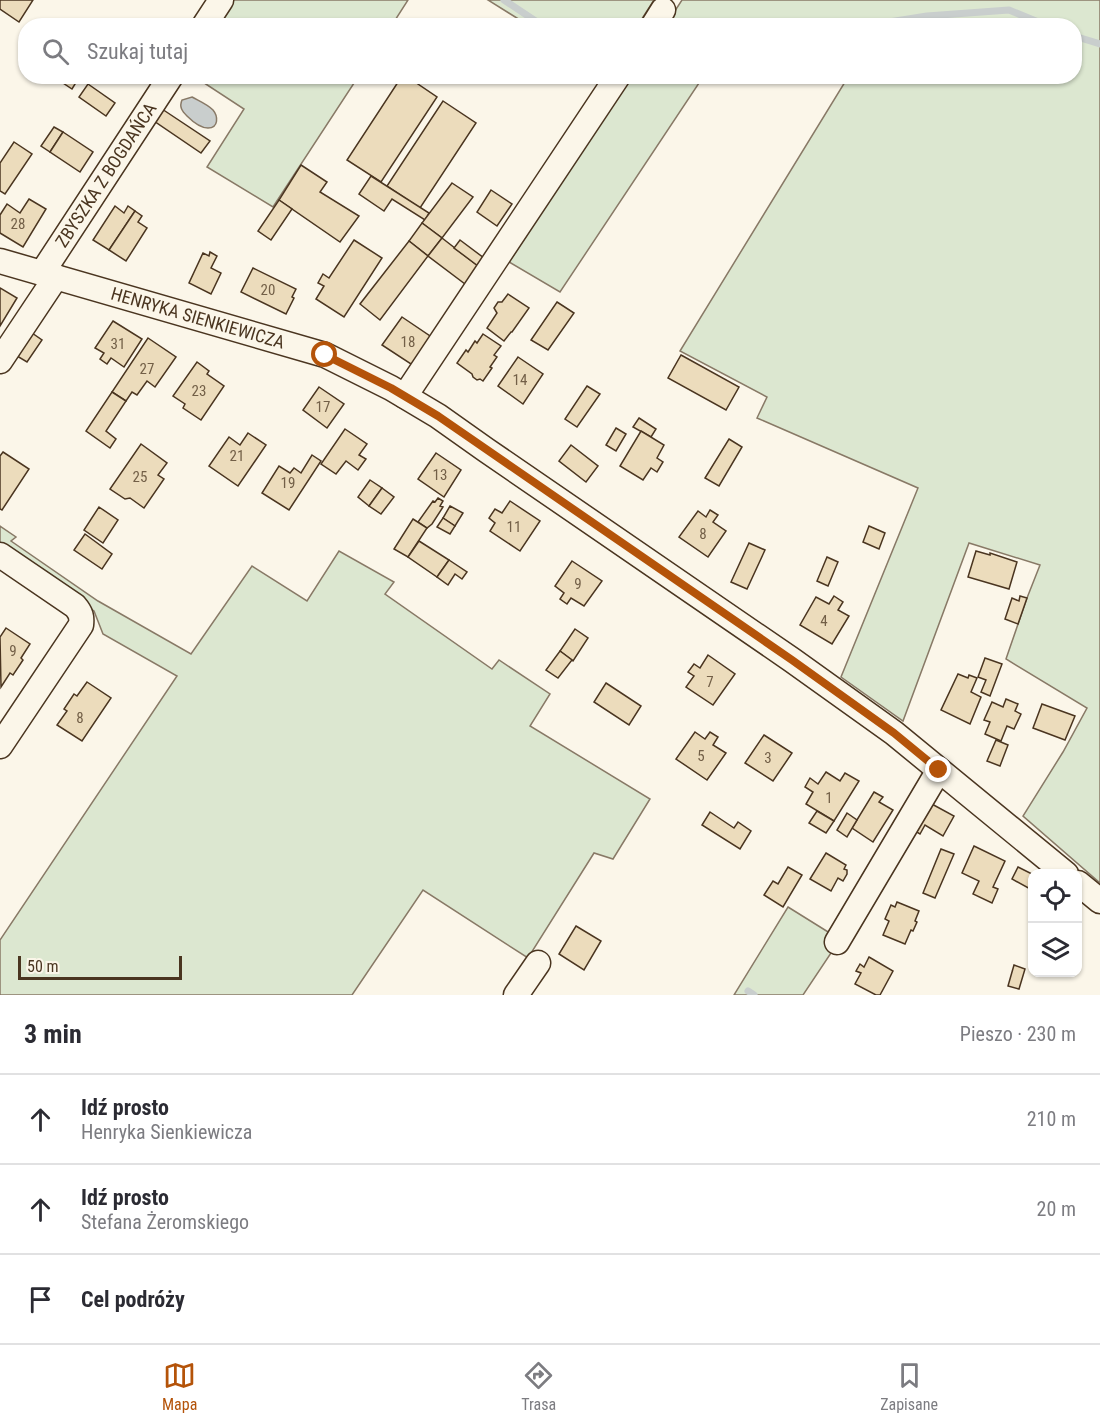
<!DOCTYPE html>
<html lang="pl">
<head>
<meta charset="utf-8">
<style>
	body { margin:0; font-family:"Roboto Condensed",sans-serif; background:#f7f7f7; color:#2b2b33 }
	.controls { position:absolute; right:18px; bottom:18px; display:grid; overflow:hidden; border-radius:12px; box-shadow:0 2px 4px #0004 }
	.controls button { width:54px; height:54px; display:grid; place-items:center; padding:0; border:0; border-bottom:2px solid #e1e1e2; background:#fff; color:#2b2b33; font:30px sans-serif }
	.scale { position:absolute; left:18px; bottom:15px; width:164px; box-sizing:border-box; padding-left:6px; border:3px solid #4a3520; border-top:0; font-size:16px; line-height:21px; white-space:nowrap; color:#4a3520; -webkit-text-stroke:4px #fbf6e9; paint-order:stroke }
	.stop { position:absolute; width:18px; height:18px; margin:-14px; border:4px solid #b45309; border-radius:50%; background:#fff }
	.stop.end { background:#b45309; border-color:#fff; box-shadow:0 2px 6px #0008 }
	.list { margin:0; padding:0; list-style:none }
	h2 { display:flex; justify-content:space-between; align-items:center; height:78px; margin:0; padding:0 24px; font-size:26px }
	h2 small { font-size:20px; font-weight:400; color:#7c7c81 }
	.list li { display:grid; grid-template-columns:39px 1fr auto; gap:18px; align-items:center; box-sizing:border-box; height:90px; padding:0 24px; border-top:2px solid #e1e1e2 }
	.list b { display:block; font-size:22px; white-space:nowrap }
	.list p { margin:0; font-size:20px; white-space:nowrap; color:#7c7c81 }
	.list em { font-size:20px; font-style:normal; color:#7c7c81 }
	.icon { flex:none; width:33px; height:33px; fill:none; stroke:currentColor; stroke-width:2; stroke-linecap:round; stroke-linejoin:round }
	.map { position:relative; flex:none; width:1100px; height:995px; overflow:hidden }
	.search { position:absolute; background:#fff; box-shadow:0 2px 4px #0004; left:18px; right:18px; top:18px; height:66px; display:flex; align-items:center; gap:15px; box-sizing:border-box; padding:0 21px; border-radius:24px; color:#7c7c81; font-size:22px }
	.sheet { height:348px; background:#fff }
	nav { display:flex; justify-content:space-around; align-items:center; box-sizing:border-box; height:84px; border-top:2px solid #e1e1e2; background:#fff; font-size:16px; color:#7c7c81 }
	nav a { display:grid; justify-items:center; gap:3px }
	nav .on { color:#b45309 }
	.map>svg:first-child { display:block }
</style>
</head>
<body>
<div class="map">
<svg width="1100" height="995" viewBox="0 0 1100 995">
	<rect width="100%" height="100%" fill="#fbf6e9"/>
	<g fill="#dce7d0" stroke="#887966" stroke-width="1.5">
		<polygon points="233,0 408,0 392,25 217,26"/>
		<polygon points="488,0 654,0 638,25 528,25"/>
		<polygon points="682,0 1100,0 1100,883 1023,816 1063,752 1087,708 1006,659 1027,598 1040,565 969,543 903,721 841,677 918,488 757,418 767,397 680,351 848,77 1074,76 1074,26 665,26"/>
		<polygon points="195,77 358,77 273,207 207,167 244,109"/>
		<polygon points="630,77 703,77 560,292 509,262"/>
		<polygon points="0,526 16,537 11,541 98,601 191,654 252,566 307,601 339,551 394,582 385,594 492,669 499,660 550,694 530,726 650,799 613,859 594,853 528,958 423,890 352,995 0,995 0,940 177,676 103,634 94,611 0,547"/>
		<polygon points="788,907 833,935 833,950 803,995 734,995"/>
	</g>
	<path fill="#c9cecd" stroke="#887966" stroke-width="1.5" d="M 192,97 C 199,101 207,104 213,110 C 218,116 219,128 208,128 C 200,128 193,122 187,116 C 182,111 179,107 182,100 Z"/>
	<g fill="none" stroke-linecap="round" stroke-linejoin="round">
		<g stroke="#c9cecd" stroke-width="7">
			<polyline points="504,0 543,26"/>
			<polyline points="864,26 927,16 1009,10 1048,26"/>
			<polyline points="1074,36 1100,44"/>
			<polyline points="748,991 754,995"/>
		</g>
	</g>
	<g fill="#ecdcbc" stroke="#4a3520" stroke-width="1.5">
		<polygon points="0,0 33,0 19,22 0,9"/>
		<polygon points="59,76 80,76 72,89 57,79"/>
		<polygon points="402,76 406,76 437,97 381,182 347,160"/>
		<polygon points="88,84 115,103 106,116 79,97"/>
		<polygon points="443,101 476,123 420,208 387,186"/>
		<polygon points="162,109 210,141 201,153 154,121"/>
		<polygon points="54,127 63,132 50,152 41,146"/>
		<polygon points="63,132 93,152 80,172 50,152"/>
		<polygon points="14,142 32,154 5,194 0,191 0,163"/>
		<polygon points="301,165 327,182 320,192 359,216 340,242 279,200"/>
		<polygon points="371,176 429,213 425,220 392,199 384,211 359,194"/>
		<polygon points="452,183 473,197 442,238 422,223"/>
		<polygon points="491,190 512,204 497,226 477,212"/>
		<polygon points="29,199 46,209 23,247 0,233 0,215 7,204 20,213"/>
		<polygon points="279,200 292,209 271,240 258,231"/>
		<polygon points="115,206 124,213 128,206 135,211 109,250 93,240"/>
		<polygon points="135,211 142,216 138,222 147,228 126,261 109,250"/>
		<polygon points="422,223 442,238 428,256 409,241"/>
		<polygon points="442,238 478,266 465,284 428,256"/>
		<polygon points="354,240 382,258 344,317 316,299 324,286 318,283 323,274 329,278"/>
		<polygon points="460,240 484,258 478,266 454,248"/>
		<polygon points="409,241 428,256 380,320 360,304"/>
		<polygon points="210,252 217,256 211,268 221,273 211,294 189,283 203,253 209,256"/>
		<polygon points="253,268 296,289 292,297 294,298 286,314 241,292"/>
		<polygon points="0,288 17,298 0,326"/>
		<polygon points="508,294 529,308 512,332 511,332 504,341 487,328 497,313 494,308 498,302 502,302"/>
		<polygon points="557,302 574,313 548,350 531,340"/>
		<polygon points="402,317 433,338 414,366 382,345"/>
		<polygon points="113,321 142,339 124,367 111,358 107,364 100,359 104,353 95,348"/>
		<polygon points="32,333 42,340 27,362 17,356"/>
		<polygon points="483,334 501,346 494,355 497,357 490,367 492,368 483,381 480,379 477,380 473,377 472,374 457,363 466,350 468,352 475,341 477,343"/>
		<polygon points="148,338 176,357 155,387 147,381 137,395 132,392 126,401 112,392"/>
		<polygon points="681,355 739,387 726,410 668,378"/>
		<polygon points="518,357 543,374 523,404 498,386"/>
		<polygon points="197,362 209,371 207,374 224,386 201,420 183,408 185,404 173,396"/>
		<polygon points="587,386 600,394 577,427 565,419"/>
		<polygon points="319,387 344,404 327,428 303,410"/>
		<polygon points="112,392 126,401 106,431 116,439 110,448 86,431"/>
		<polygon points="639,418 656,429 651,437 633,427"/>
		<polygon points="616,428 626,434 616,451 606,445"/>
		<polygon points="345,429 367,444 359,455 366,459 358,470 346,461 336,474 321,464"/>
		<polygon points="641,431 664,445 657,458 663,462 657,472 651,468 643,480 620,466"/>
		<polygon points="248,433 266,445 238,486 209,466 229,437 240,445"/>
		<polygon points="729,439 742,447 719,486 705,478"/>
		<polygon points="141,444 167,463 158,475 164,479 144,508 130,498 125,499 110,489"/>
		<polygon points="571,445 598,466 586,482 559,461"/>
		<polygon points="3,452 29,469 2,510 0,509 0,456"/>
		<polygon points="436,453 461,470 444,497 418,479"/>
		<polygon points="312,455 321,461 289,510 262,493 279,466 290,473 294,468 301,473"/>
		<polygon points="370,480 382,488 369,506 358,497"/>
		<polygon points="382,488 394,497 381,514 369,506"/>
		<polygon points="438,498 443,501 440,506 443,507 432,524 427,528 418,522 433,501 435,502"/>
		<polygon points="510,501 540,521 520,551 490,531 495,523 489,518 495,509 502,513"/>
		<polygon points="450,506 463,513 455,526 443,518"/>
		<polygon points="99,507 118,520 103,543 84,530"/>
		<polygon points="710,510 718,515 713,522 726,531 708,557 679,537 698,511 706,517"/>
		<polygon points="443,518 455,526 450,534 437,527"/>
		<polygon points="413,519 427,528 408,557 394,549"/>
		<polygon points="869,526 885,533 879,549 863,542"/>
		<polygon points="85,534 112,554 102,569 74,550"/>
		<polygon points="419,541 449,560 437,577 408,557"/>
		<polygon points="749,543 765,550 747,589 731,582"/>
		<polygon points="976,551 990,555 990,553 1017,562 1009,589 968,577"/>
		<polygon points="827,557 838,562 828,586 817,581"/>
		<polygon points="449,560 467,572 462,579 455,574 448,585 437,577"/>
		<polygon points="572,561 602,581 584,606 571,598 567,604 560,599 564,593 555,586"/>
		<polygon points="834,596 843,602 838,610 849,616 832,644 800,625 816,597 829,604"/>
		<polygon points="1020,596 1027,598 1018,624 1005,619 1012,598 1019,601"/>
		<polygon points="6,628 30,644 21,658 23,660 13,675 10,673 1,687 0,637"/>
		<polygon points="575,629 588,638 573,661 560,651"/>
		<polygon points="560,651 572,660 558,678 546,670"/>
		<polygon points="708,655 735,674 713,705 686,687 694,676 688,672 694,664 700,668"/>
		<polygon points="985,658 1002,664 990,696 981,692 986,680 978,677"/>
		<polygon points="958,674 968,678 969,675 977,678 971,692 981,697 970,724 941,710"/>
		<polygon points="87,682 111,698 82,741 57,725 67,711 64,709 74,694 77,696"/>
		<polygon points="606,683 641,706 629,725 594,702"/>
		<polygon points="1006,699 1018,704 1015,711 1021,714 1014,729 1007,726 1001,741 985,734 990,722 984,720 992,702 1003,707"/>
		<polygon points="1042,704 1075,716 1065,740 1033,728"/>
		<polygon points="695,732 705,739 710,732 718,737 713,745 726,753 707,780 676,759"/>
		<polygon points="764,735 792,753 773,781 745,763"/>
		<polygon points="996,740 1008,745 1000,766 987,761"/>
		<polygon points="826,772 840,781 845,773 859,781 834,821 806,804 813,792 805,787 810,778 818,784"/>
		<polygon points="874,792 883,797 879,802 893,810 873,842 852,828"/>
		<polygon points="930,803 954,816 943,836 925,825 920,834 915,831"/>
		<polygon points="817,811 834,821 826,833 809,823"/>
		<polygon points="710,812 734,828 738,822 751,831 740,849 702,825"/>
		<polygon points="847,813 857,820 847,837 837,830"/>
		<polygon points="974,846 1005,861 993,887 998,889 992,903 973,894 979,881 962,873"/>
		<polygon points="941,849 954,854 935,898 923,893"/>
		<polygon points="826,853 846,865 844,869 847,870 847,874 843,881 838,878 831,891 810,879"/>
		<polygon points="788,867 802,875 783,907 764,895 773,881 778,884"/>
		<polygon points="1018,867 1032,874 1032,890 1012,879"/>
		<polygon points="897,902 919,911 915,921 917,922 913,931 911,930 905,944 883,935 889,921 885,919 891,905 895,907"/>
		<polygon points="576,926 601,941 584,970 559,954"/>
		<polygon points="869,957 893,971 880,995 876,995 855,984 861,973 856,971 860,964 864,967"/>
		<polygon points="1014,965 1025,969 1019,989 1008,986"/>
	</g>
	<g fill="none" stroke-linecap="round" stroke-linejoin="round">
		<g stroke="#4a3520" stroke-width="27">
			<g id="minor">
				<polyline points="204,26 221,0"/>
				<polyline points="653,26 663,10"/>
				<path id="s1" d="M 0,261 L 325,355 L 391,388 L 438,416 L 486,450 L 792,660 L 894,733 L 1066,874"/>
				<path id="s2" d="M 42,273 L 171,76"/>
				<polyline points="0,361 56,277"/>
				<polyline points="405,396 618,76"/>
				<path d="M 0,555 L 75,606 C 81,613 82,617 81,625 L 0,746"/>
				<polyline points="1078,883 1100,901"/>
				<polyline points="837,942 939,770"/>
				<polyline points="516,995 538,963"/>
			</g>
		</g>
		<use href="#minor" stroke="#fbf6e9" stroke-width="24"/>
	</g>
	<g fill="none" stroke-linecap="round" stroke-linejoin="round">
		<polyline stroke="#b45309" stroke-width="8" points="325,355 391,388 438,416 792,660 894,733 939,770"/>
	</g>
	<g text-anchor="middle" stroke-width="4.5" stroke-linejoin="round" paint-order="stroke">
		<g font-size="15" fill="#725f47">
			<text x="18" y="229">28</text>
			<text x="268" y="295">20</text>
			<text x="408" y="347">18</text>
			<text x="118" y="349">31</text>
			<text x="147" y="374">27</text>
			<text x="520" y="385">14</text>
			<text x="199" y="396">23</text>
			<text x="323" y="412">17</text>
			<text x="237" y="461">21</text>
			<text x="440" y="480">13</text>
			<text x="140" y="482">25</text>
			<text x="288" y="488">19</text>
			<text x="514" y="532">11</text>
			<text x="703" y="539">8</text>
			<text x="578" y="589">9</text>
			<text x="824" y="626">4</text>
			<text x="13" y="656">9</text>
			<text x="710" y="687">7</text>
			<text x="80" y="723">8</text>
			<text x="701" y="761">5</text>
			<text x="768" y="763">3</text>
			<text x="829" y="803">1</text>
		</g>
		<g font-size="18" fill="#4a3520" stroke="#fbf6e9">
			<text dy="6" stroke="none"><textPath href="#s2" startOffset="117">ZBYSZKA Z BOGDAŃCA</textPath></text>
			<text dy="6" stroke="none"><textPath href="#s1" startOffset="206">HENRYKA SIENKIEWICZA</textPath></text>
		</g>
	</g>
</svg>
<div class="controls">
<button><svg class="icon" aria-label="locate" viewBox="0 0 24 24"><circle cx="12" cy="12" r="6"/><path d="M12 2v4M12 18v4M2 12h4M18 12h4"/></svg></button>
<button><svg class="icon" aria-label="layers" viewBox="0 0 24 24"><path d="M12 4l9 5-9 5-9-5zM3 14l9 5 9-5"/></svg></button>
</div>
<div class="scale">50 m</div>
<div class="stop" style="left:325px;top:355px"></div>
<div class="stop end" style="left:939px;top:770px"></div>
<div class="search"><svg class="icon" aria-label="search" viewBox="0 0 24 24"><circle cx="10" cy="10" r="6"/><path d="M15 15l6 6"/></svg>Szukaj tutaj</div>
</div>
<section class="sheet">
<h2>3 min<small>Pieszo · 230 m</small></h2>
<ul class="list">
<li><svg class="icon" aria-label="ahead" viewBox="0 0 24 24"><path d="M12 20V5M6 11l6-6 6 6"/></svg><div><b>Idź prosto</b><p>Henryka Sienkiewicza</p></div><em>210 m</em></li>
<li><svg class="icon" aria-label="ahead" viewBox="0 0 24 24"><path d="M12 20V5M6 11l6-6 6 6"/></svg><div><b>Idź prosto</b><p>Stefana Żeromskiego</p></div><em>20 m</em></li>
<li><svg class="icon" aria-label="arrive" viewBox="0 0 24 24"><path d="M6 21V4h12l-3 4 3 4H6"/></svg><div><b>Cel podróży</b></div></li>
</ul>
</section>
<nav>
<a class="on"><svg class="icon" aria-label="map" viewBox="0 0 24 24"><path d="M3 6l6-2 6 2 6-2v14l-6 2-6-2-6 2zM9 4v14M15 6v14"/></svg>Mapa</a>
<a><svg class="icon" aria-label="directions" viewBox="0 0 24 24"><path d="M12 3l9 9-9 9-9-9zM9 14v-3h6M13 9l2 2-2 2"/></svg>Trasa</a>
<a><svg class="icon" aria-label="saved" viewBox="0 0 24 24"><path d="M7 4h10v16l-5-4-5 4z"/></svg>Zapisane</a>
</nav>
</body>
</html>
